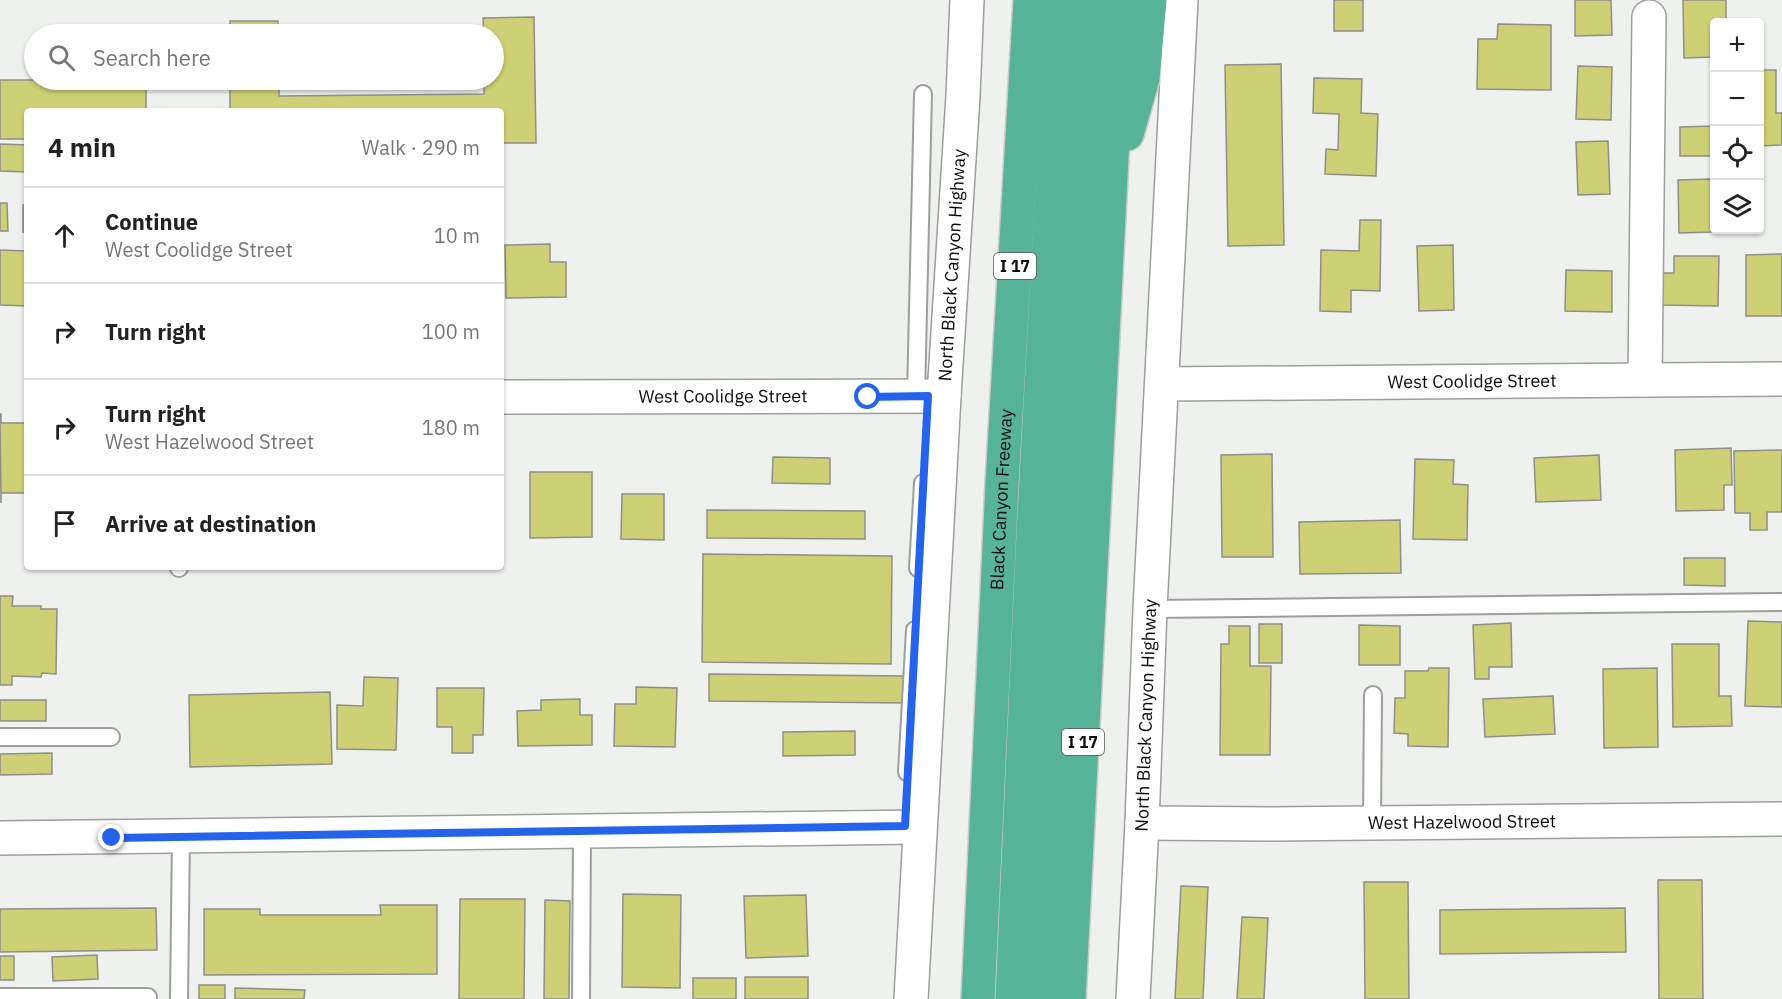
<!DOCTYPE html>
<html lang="en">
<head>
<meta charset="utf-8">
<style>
	body { margin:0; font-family:"IBM Plex Sans",sans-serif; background:#f2f2f2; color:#222 }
	.controls { position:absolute; right:18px; top:18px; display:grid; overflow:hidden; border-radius:6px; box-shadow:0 2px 4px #0004 }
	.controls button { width:54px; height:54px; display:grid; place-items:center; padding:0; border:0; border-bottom:2px solid #e0e0e0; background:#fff; color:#222; font:30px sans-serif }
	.stop { position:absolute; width:18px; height:18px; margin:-14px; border:4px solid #2563eb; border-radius:50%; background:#fff }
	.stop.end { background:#2563eb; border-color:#fff; box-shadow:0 2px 6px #0008 }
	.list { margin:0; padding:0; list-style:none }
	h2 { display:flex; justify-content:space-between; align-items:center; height:78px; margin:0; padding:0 24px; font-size:26px }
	h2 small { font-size:20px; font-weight:400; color:#767676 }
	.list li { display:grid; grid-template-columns:39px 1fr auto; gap:18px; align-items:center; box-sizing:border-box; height:96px; padding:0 24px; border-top:2px solid #e0e0e0 }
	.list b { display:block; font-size:22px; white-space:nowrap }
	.list p { margin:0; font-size:20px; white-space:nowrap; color:#767676 }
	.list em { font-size:20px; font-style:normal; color:#767676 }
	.icon { flex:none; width:33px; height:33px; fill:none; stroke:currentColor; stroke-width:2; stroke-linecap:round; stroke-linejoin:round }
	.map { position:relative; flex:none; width:1782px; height:999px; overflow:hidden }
	.search { position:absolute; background:#fff; box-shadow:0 2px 4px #0004; left:24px; top:24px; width:480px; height:66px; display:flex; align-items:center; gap:15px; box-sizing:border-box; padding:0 21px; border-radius:33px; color:#767676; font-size:22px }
	.panel { position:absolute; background:#fff; box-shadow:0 2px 4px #0004; left:24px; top:108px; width:480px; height:462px; border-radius:6px }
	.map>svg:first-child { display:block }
</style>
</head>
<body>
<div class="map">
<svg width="1782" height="999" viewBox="0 0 1782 999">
	<rect width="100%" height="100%" fill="#eef1ed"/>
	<g fill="#cdd074" stroke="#8e8f8a" stroke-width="1.5">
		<rect x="1334" y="0" width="29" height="31"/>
		<polygon points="1575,0 1611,0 1612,35 1575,36"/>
		<polygon points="1683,0 1726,0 1726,22 1714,22 1714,57 1684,58"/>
		<polygon points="534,17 536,143 501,143 501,111 230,111 230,80 279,80 279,96 484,94 484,80 494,80 494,34 484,34 483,18"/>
		<rect x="230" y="21" width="48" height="13"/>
		<polygon points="1498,24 1551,25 1551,90 1477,89 1478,39 1497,39"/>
		<polygon points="1281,64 1284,245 1228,246 1225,65"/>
		<polygon points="1578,66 1612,67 1611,120 1576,119"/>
		<polygon points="1760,70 1776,70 1776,113 1782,113 1782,145 1760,146"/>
		<polygon points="1314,78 1362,79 1361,113 1378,114 1376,176 1325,174 1326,149 1338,150 1339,114 1313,113"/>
		<polygon points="0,80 146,80 146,111 27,111 27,139 0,139"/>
		<polygon points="1714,126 1714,156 1680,156 1680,127"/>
		<polygon points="1608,141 1610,194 1578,195 1576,142"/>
		<polygon points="0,144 27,145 27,172 0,171"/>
		<polygon points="1711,179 1713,232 1679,233 1678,180"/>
		<polygon points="0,203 7,203 8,231 0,231"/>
		<rect x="23" y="205" width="4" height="27"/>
		<polygon points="1360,220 1381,220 1380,291 1351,290 1351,312 1320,311 1321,250 1359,251"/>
		<polygon points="550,244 550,262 566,262 566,297 506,298 505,245"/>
		<polygon points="1453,245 1454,310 1419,311 1417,246"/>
		<polygon points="0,250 27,251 27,306 0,305"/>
		<polygon points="1782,254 1782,316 1746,316 1746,255"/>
		<polygon points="1674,256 1719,256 1718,306 1660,305 1661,273 1674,273"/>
		<polygon points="1566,270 1612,271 1612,312 1565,311"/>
		<polygon points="0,414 1,414 1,423 27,423 27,493 1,493 1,503"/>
		<polygon points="1731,448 1732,485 1724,485 1724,510 1676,511 1675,450"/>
		<polygon points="1782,450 1782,512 1767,512 1767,530 1750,530 1750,513 1735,513 1734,451"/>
		<polygon points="1272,454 1273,557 1222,557 1221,455"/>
		<polygon points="1599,455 1601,500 1536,502 1534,458"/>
		<polygon points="773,457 830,458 830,484 772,483"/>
		<polygon points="1415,459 1454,460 1453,484 1468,485 1467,540 1413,539"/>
		<polygon points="530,472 592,472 592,537 530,538"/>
		<polygon points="622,494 664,494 664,540 621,539"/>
		<polygon points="707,510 865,511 865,539 707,538"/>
		<polygon points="1400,520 1401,573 1300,574 1299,522"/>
		<polygon points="703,554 892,556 891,664 702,662"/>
		<polygon points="1684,558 1725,558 1725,586 1684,585"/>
		<polygon points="0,596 13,596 12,606 41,606 41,609 57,609 56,674 42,673 41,677 12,676 12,685 0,685"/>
		<polygon points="1748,621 1782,622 1782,707 1745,706"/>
		<polygon points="1511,623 1512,667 1489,667 1489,679 1475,679 1473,625"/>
		<rect x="1259" y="624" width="23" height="39"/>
		<polygon points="1359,625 1400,626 1400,665 1359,665"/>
		<polygon points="1229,626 1250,626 1250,666 1271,666 1270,755 1220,755 1221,644 1229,644"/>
		<polygon points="1672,644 1719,644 1719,696 1731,696 1732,726 1673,727"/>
		<polygon points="1429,668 1449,668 1448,747 1408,746 1408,734 1394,733 1395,698 1405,698 1405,671 1428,671"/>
		<polygon points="1657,668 1658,747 1604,748 1603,669"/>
		<polygon points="709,674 904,676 904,703 709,701"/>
		<polygon points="364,677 398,678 396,750 337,749 337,705 363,706"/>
		<polygon points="636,687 677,688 675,747 614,746 615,704 636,704"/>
		<polygon points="437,688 484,688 483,735 473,735 473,753 452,753 452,727 437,727"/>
		<polygon points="330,692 332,764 190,767 189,695"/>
		<polygon points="1553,696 1555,734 1485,737 1483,699"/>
		<polygon points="580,699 580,715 592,715 592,745 518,746 517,711 541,710 541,700"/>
		<rect x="0" y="700" width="46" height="21"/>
		<polygon points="855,731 855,755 783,756 783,732"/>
		<polygon points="52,753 52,774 0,775 0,754"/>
		<polygon points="1658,880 1702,880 1703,999 1659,999"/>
		<polygon points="1364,882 1408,882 1409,999 1365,999"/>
		<polygon points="1181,886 1208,887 1203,999 1175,999"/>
		<polygon points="623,894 681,895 680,988 622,987"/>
		<polygon points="806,895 808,956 746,958 744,896"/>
		<polygon points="460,899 525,899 524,999 459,999"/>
		<polygon points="545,900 570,901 569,999 544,999"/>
		<polygon points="380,905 437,905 437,974 204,975 204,909 260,909 260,915 381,915"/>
		<polygon points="156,908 157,950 0,952 0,909"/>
		<polygon points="1625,908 1626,952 1440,954 1440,910"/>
		<polygon points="1242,917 1268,918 1264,999 1237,999"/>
		<polygon points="97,955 98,979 53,981 52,957"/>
		<rect x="0" y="956" width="14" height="24"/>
		<rect x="745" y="977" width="63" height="22"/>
		<rect x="693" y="978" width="43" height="21"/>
		<rect x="199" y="985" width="26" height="14"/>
		<polygon points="235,988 305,990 304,999 235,999"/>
	</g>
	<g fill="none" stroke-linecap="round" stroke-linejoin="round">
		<g stroke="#9c9f9b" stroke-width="20">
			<g id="lane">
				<polyline points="916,396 923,94"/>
				<polyline points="179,567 179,568"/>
				<polyline points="918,568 923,483"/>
				<polyline points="1150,609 1782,602"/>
				<polyline points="0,737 111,737"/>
				<polyline points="907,772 915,630"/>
				<polyline points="1372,823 1373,695"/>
				<polyline points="0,997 148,997 148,999"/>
				<polyline points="179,999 181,836"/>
				<polyline points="581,999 582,832"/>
			</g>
		</g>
		<g stroke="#9c9f9b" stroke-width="36">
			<g id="street">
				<polyline points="1645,380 1649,17"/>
				<path id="s1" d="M 1162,384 L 1782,379"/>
				<path id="s2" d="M 501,397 L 944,396"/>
				<path id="s3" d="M 1142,823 L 1271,824 L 1782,819"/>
				<polyline points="0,838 919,827"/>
			</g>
		</g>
		<g stroke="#9c9f9b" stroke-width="36">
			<g id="secondary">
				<path id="s4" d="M 911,999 L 944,396 L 963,96 L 967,0"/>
				<path id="s5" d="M 1133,999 L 1142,823 L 1150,609 L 1181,0"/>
			</g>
		</g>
		<g stroke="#cacac9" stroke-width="36">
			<g id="highway">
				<polyline points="1127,134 1143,78 1150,0"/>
				<path id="s6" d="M 978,999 L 1002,484 L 1030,0"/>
				<polyline points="1012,999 1032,553 1062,0"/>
				<polyline points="1037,999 1088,0"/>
				<polyline points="1069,999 1120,0"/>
			</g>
		</g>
		<use href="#lane" stroke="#fff" stroke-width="16"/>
		<use href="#street" stroke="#fff" stroke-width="33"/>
		<use href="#secondary" stroke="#fff" stroke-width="33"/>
		<use href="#highway" stroke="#57b498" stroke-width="33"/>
	</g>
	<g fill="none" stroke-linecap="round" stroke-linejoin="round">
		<polyline stroke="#2563eb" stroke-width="8" points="112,838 905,826 928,396 868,397"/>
	</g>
	<g text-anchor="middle" stroke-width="5" stroke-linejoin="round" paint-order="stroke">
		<g fill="#fff" stroke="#555654" stroke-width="1.5">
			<rect x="994" y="253" width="42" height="26" rx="4.5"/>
			<rect x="1062" y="729" width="42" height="26" rx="4.5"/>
		</g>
		<g font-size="16" font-weight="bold" fill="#0c0d0b">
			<text x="1015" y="272">I 17</text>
			<text x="1083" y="748">I 17</text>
		</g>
		<g font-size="18" fill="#0c0d0b" stroke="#fff">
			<text dy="6" stroke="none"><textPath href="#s4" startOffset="735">North Black Canyon Highway</textPath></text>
			<text dy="6" stroke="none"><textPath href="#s1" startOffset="310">West Coolidge Street</textPath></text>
			<text dy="6" stroke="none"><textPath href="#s2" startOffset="222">West Coolidge Street</textPath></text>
			<text dy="6" stroke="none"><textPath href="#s6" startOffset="500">Black Canyon Freeway</textPath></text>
			<text dy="6" stroke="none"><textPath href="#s5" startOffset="284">North Black Canyon Highway</textPath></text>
			<text dy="6" stroke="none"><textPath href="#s3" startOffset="320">West Hazelwood Street</textPath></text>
		</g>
	</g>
</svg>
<div class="controls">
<button>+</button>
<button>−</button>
<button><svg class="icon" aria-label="locate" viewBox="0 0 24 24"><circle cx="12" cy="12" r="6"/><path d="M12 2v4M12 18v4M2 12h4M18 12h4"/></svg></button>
<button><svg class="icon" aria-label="layers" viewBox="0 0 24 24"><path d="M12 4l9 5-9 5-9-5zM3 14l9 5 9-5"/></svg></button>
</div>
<div class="stop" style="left:868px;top:397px"></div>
<div class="stop end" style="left:112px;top:838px"></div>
<div class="search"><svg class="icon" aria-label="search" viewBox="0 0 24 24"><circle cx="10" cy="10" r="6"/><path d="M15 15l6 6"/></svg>Search here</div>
<section class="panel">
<h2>4 min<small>Walk · 290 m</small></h2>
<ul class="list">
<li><svg class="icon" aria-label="ahead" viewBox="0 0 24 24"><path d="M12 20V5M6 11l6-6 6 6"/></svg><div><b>Continue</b><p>West Coolidge Street</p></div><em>10 m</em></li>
<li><svg class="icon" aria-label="right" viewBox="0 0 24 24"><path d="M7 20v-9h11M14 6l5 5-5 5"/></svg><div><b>Turn right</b></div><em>100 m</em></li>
<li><svg class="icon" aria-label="right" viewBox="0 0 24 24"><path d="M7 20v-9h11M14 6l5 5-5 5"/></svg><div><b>Turn right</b><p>West Hazelwood Street</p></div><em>180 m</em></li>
<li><svg class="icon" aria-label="arrive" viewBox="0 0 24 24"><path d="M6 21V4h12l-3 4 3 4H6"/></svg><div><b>Arrive at destination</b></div></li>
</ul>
</section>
</div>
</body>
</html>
